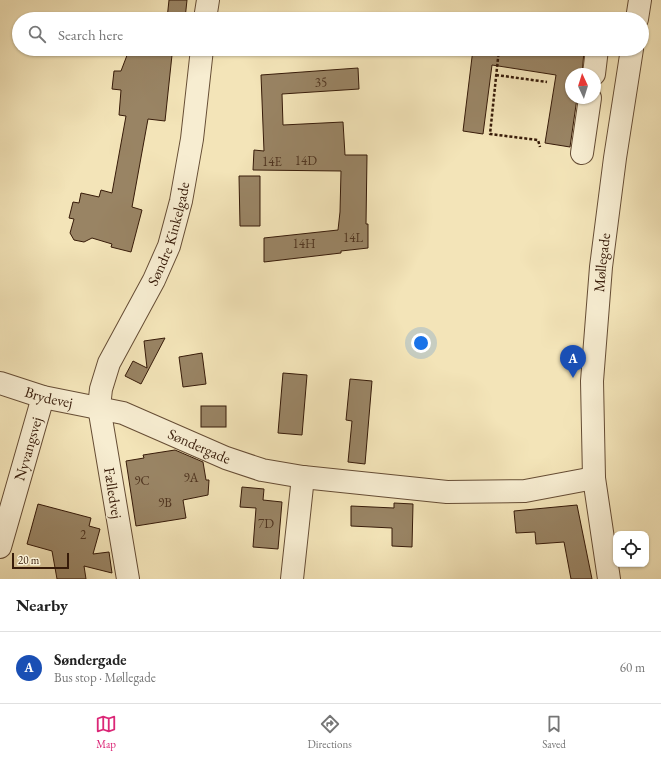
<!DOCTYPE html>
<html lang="en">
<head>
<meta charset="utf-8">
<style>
	body { margin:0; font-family:"EB Garamond",serif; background:#f2f2f2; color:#222 }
	.controls { position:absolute; right:12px; bottom:12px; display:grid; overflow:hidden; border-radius:8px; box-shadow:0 1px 3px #0004 }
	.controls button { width:36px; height:36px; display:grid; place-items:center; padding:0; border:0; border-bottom:1px solid #e0e0e0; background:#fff; color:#222; font:20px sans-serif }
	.compass { position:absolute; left:565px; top:68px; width:36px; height:36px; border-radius:50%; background:#fff; box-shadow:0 1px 3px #0004; rotate:356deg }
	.scale { position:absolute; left:12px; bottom:10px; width:57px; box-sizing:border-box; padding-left:4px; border:2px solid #371b09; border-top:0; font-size:11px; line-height:14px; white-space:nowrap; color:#371b09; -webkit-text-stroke:3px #f7edd1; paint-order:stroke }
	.you { position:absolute; left:421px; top:343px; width:14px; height:14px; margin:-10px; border:3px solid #fff; border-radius:50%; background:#1a73e8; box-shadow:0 0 0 6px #1a73e833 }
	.badge { display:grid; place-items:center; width:26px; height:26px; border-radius:50%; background:#db2777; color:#fff; font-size:13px; font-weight:700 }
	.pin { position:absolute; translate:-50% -33px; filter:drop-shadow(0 1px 2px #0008) }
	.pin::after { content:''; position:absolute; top:21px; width:14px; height:12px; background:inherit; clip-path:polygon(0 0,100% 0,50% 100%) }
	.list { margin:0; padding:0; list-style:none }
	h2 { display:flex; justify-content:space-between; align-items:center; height:52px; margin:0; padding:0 16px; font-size:17px }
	h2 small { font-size:13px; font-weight:400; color:#767676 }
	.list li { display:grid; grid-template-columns:26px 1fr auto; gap:12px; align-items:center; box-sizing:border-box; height:72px; padding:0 16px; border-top:1px solid #e0e0e0 }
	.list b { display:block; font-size:15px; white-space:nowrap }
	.list p { margin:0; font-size:13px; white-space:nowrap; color:#767676 }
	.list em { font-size:13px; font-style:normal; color:#767676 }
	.icon { flex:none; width:22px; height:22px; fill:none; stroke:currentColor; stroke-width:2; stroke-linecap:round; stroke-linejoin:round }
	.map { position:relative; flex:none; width:661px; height:579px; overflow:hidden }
	.search { position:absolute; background:#fff; box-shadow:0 1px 3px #0004; left:12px; right:12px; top:12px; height:44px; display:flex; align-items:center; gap:10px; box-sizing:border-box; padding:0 14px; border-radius:22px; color:#767676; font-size:15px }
	.sheet { height:124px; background:#fff }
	nav { display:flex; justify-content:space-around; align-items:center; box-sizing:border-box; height:56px; border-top:1px solid #e0e0e0; background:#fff; font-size:11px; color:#767676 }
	nav a { display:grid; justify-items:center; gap:2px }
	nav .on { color:#db2777 }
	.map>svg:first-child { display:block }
</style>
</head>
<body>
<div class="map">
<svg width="661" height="579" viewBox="0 0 661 579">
	<rect width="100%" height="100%" fill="#f3e4b8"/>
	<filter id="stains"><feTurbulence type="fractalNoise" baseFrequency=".005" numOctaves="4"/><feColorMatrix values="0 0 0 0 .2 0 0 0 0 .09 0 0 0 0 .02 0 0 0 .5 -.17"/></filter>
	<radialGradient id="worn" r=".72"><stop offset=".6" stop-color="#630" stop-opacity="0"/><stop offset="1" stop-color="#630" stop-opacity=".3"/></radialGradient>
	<g fill="#998464" stroke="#371b09">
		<polygon points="169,0 187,0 185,19 167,19"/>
		<polygon points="473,49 570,49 584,51 582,74 571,74 571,98 577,98 570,147 545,143 556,75 492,65 483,134 463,131"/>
		<polygon points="129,50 172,55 165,121 148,119 132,207 142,210 131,252 111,247 112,244 92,238 84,242 74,240 70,233 74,219 69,218 73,202 79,203 81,193 99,197 101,190 112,193 126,116 119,115 121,90 112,89 114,71 121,71"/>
		<polygon points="358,68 359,89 282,94 283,125 343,122 345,155 367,155 366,224 368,224 368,248 341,251 341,253 264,262 264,238 338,230 340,212 341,171 253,170 254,150 264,151 261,75"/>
		<polygon points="239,176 260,176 260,226 240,226"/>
		<polygon points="165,338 141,384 125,376 133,361 147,368 144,341"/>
		<polygon points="202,353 206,384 183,387 179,357"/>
		<polygon points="283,373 307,375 302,435 278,433"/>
		<polygon points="350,379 372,381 365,464 348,462 352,421 346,420"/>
		<rect x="201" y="406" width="25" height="21"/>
		<polygon points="175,450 203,462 206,480 209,480 208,495 183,500 186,518 136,526 126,461 144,458 143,455"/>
		<polygon points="242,487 264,489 263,500 282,502 278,549 253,547 256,508 240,507"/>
		<polygon points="394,503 413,504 412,547 392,546 392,528 351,526 351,506 394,508"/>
		<polygon points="38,504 91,518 89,526 100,529 93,554 109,552 112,573 84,566 86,579 57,579 52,551 27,544"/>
		<polygon points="577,505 592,579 571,579 564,542 536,544 535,532 516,533 514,511"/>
	</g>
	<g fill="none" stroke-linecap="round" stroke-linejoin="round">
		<g stroke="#664d35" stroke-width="24">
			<g id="minor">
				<polyline points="205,19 208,0"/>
				<polyline points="637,19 640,0"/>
				<polyline points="594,74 597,49"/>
				<polyline points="582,153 590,98"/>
				<path id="s1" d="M 0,383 L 43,397 L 123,413 L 226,458 L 262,470 L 303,477 L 447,492 L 525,491 L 594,478"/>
				<path id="s2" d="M 0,547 L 43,397"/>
				<path id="s3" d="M 128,579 L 99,407 L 101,389 L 109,363 L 154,280 L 169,246 L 181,201 L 192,139 L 202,49"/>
				<polyline points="292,579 303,477"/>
				<path id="s4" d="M 609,579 L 594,478 L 592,381 L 601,267 L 615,158 L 632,49"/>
			</g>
		</g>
		<g stroke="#371b09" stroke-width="2.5" stroke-dasharray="3 2" stroke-linecap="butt">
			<polyline points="499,49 490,134 538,140 540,147"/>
			<polyline points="496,75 547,82"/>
		</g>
		<use href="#minor" stroke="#f7edd1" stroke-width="22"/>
	</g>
	<g text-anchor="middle" stroke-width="3" stroke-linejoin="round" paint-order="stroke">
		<g font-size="13" fill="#503520">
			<text x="321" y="87">35</text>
			<text x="306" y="165">14D</text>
			<text x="272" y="166">14E</text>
			<text x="353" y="242">14L</text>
			<text x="304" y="248">14H</text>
			<text x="191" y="482">9A</text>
			<text x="142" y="485">9C</text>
			<text x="165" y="507">9B</text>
			<text x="266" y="528">7D</text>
			<text x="83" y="539">2</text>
		</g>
		<g font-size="15" fill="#371b09" stroke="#f7edd1">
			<text dy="5" stroke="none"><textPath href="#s3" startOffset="363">Søndre Kinkelgade</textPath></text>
			<text dy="5" stroke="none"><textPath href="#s4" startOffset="318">Møllegade</textPath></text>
			<text dy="5" stroke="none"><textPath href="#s1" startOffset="51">Brydevej</textPath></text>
			<text dy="5" stroke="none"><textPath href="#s1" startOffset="210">Søndergade</textPath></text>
			<text dy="5" stroke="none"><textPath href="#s2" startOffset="102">Nyvangsvej</textPath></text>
			<text transform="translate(113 493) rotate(81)" y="5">Fælledvej</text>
		</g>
	</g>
	<rect width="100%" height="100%" filter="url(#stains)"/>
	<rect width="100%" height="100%" fill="url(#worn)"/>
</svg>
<div class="controls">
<button><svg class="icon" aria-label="locate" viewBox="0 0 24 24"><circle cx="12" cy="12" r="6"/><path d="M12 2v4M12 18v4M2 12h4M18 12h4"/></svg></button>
</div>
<svg class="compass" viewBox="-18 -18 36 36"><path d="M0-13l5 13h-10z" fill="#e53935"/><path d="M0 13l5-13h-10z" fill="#767676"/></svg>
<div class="scale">20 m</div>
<div class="you"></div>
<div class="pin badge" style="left:573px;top:378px;background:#1a4fb4">A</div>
<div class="search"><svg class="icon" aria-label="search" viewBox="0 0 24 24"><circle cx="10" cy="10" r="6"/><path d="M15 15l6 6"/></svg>Search here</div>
</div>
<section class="sheet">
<h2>Nearby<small></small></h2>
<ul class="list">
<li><span class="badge" style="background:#1a4fb4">A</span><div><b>Søndergade</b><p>Bus stop · Møllegade</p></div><em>60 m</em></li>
</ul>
</section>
<nav>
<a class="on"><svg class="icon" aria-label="map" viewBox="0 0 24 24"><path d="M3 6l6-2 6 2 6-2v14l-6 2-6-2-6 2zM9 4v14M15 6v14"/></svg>Map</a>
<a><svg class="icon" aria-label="directions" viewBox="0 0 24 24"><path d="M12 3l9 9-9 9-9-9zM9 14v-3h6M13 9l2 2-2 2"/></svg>Directions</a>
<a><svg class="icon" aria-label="saved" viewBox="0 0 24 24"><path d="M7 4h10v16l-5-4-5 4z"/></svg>Saved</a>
</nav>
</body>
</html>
